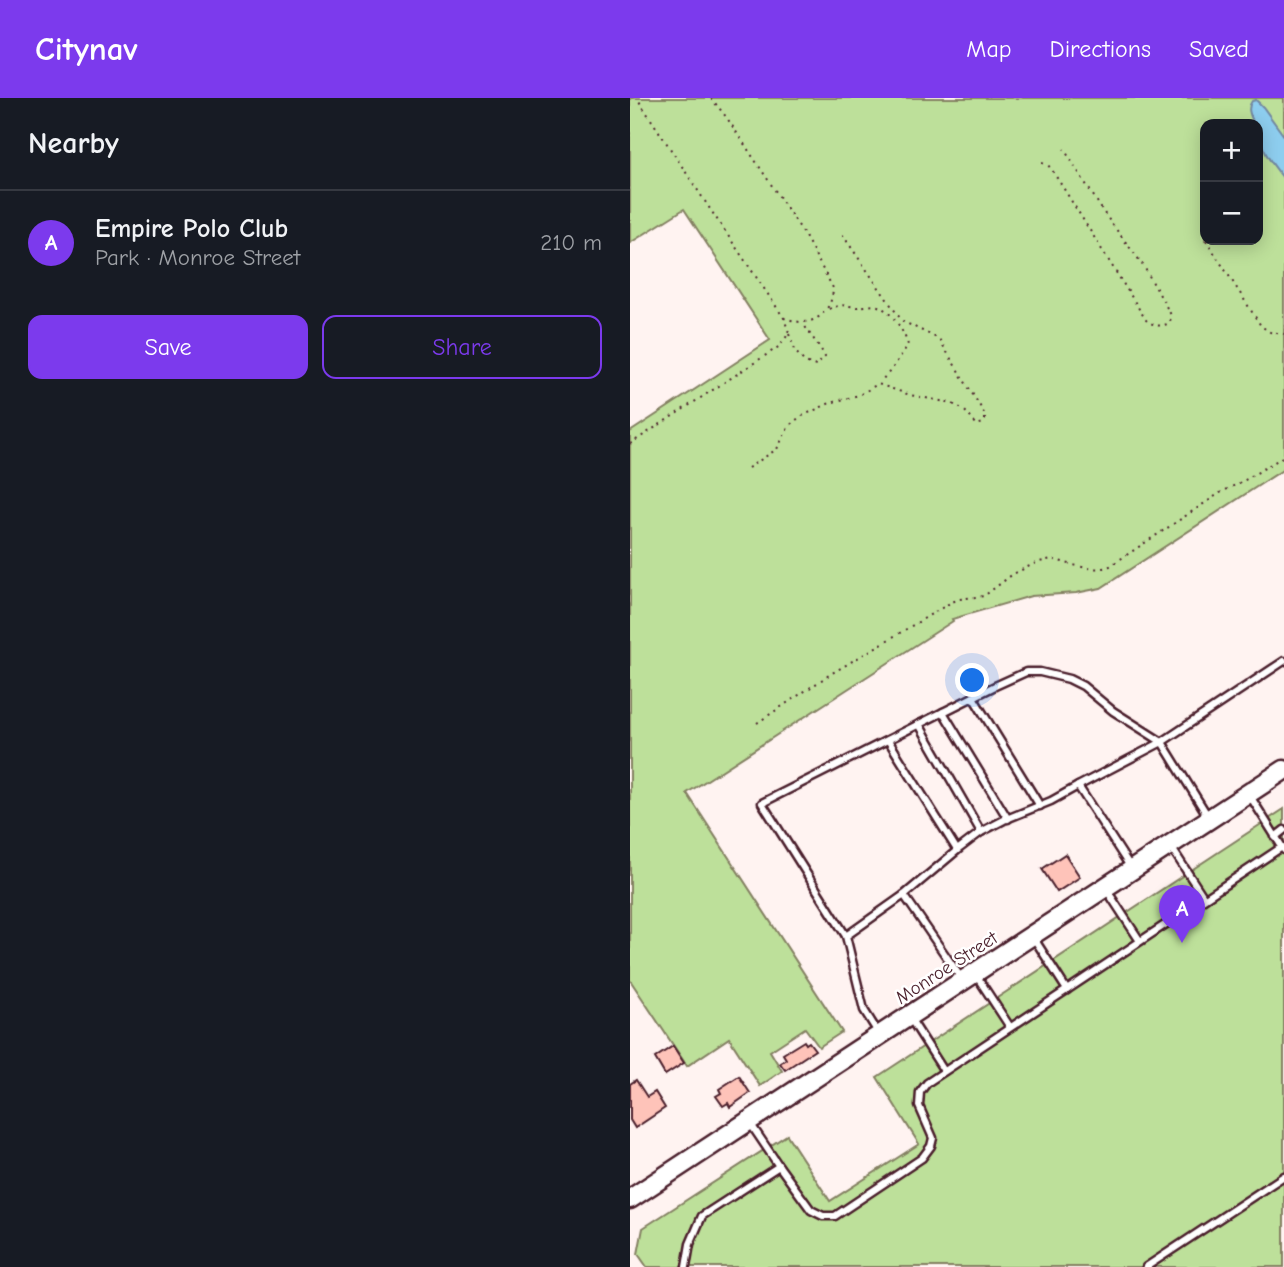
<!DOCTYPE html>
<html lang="en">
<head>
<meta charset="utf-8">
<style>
	body { margin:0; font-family:"Comic Neue",sans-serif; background:#242831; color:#f1f3f6 }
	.controls { position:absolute; right:21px; top:21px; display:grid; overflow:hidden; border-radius:14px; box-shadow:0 4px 18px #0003 }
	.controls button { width:63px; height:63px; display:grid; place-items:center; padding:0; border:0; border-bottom:2px solid #363941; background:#171b24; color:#f1f3f6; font:35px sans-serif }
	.you { position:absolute; left:343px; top:583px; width:24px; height:24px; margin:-18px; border:5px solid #fff; border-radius:50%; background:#1a73e8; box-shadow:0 0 0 10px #1a73e833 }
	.badge { display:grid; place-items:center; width:46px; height:46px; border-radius:50%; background:#7c3aed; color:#fff; font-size:23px; font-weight:700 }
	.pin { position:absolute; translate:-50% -58px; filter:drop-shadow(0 2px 4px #0008) }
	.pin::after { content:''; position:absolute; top:37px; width:24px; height:21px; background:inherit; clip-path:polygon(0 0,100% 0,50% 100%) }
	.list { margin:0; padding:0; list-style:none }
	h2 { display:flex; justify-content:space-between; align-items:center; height:91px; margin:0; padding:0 28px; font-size:30px }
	h2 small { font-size:23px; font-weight:400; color:#9ea1a6 }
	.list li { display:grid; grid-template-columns:46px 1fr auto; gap:21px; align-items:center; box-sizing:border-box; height:105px; padding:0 28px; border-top:2px solid #363941 }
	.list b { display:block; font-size:26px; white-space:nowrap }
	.list p { margin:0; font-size:23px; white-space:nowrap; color:#9ea1a6 }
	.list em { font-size:23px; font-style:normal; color:#9ea1a6 }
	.actions { display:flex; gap:14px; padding:21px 28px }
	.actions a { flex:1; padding:16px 0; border:2px solid #7c3aed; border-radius:14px; text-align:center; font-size:24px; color:#7c3aed }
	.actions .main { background:#7c3aed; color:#fff }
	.map { position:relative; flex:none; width:654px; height:1169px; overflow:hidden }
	header { display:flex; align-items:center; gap:42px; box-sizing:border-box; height:98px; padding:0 35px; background:#7c3aed; color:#fff }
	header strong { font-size:33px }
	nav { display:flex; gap:38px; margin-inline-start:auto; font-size:24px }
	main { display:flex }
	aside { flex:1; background:#171b24 }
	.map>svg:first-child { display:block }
</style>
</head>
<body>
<header>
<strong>Citynav</strong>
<nav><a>Map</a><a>Directions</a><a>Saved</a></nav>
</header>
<main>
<aside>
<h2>Nearby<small></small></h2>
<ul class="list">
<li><span class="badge">A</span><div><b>Empire Polo Club</b><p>Park · Monroe Street</p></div><em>210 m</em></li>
</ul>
<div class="actions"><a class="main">Save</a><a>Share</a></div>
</aside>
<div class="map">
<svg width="654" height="1169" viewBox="0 0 654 1169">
	<rect width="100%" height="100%" fill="#fff3f1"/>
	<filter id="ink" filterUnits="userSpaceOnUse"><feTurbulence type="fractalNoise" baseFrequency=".0143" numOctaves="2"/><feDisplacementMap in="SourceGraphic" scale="14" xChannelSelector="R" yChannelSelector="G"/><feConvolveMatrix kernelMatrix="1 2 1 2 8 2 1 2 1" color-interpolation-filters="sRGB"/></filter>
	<g filter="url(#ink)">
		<g fill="#bde09a" stroke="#848062" stroke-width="2" fill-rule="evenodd">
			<path d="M 0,0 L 654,0 L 654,371 L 471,490 L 446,495 L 401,498 L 322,521 L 323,523 L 57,695 L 212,934 L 189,949 L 175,930 L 140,953 L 152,973 L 130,988 L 99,940 L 57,968 L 0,882 L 0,334 L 140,242 L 54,111 L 0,145 ZM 575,26 L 628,26 L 628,142 L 575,142 Z"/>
			<polygon points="654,711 654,1169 17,1169 8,1156 13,1130 157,1037 200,1103 289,1046 247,979"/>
		</g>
		<path fill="#8eceef" stroke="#7388a1" stroke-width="2" d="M 626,2 L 633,9 L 654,38 L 654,81 C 641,65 628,48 628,26 L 624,26 C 621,18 616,11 622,3 Z"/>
		<g fill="#fec3b9" stroke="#4a1f2b" stroke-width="2">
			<polygon points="435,756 450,779 427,794 412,771"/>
			<polygon points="174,943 176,946 179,944 185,952 155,972 150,965 156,961 153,956"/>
			<polygon points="43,948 54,965 35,977 25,960"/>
			<polygon points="109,978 120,995 100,1009 98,1005 93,1008 86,998 91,995 89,991"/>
			<polygon points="6,982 17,999 25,994 35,1010 5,1030 0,1022 0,986"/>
		</g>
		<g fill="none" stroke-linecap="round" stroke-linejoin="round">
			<g stroke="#4a1f2b" stroke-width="11">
				<g id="lane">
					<polyline points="343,599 410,708"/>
					<polyline points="313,614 378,721"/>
					<polyline points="289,626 351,734"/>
					<polyline points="258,642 327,752"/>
					<polyline points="448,688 532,644 579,720"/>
					<polyline points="620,698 654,752"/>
					<polyline points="645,739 654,732"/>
					<polyline points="541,749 574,800"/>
					<polyline points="476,791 510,843"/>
					<polyline points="216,838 132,705 365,588 396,574 410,574 439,581 453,588 483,613 532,644 654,563"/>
					<polyline points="403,839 437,892"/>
					<polyline points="346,877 380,929"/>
					<polyline points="331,880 274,797 330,750 351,734 374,722 421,703 448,688 501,770"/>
					<polyline points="280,920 314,973"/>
					<polyline points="249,936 234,912 216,838 274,797"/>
					<polyline points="120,1025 149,1068"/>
					<polyline points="56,1169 60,1146 72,1118 149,1068 181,1112 193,1118 205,1118 292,1060 301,1048 303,1040 289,1008 290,994 297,985 652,749"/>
					<polyline points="516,1169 654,1078"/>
				</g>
			</g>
			<g stroke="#4a1f2b" stroke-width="23">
				<polyline id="secondary" points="0,1101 654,672"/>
			</g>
			<g stroke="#4a1f2b" stroke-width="2" stroke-dasharray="2 5" stroke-linecap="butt">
				<path d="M 81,0 L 97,20 L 172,133 L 203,190 C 203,208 190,225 171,224 C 166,224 159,221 154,220"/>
				<path d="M 412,65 L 418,67 L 422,72 L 516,222 C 524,228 532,230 540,224 L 541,217 L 513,167 L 476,118 L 434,51"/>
				<polyline points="576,142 631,228 640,234 654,236"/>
				<path d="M 199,211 C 211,206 213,207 226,209 C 233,209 242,206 248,208 C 263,214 274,234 278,247 L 262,271 L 250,284"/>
				<path d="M 159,236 C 165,252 167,263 186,268 L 195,259 C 189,246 180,238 173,225"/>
				<polyline points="0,346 150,248 159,235 154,220 82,114 7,0"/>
				<polyline points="118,370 147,351 159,328 170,319 200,305 229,297 248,286 280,297 321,305 334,312 347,327 353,325 355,322 355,317 348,305 309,241 272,223 212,136"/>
				<path d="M 127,625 L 199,577 L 320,505 L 329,501 L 354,498 L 383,476 L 406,465 L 421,461 C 439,465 462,475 480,468 L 590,395 L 615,382 L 654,358"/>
			</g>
			<use href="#lane" stroke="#fff" stroke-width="6"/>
			<use href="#secondary" stroke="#fff" stroke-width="18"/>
		</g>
	</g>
	<g text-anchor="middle" stroke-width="5" stroke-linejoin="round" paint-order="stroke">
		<g font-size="19" fill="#4a1f2b" stroke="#fff">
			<text transform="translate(316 869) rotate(-33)" y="7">Monroe Street</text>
		</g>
	</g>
</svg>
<div class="controls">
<button>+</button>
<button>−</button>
</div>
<div class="you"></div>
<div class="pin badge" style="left:552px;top:845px">A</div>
</div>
</main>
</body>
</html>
